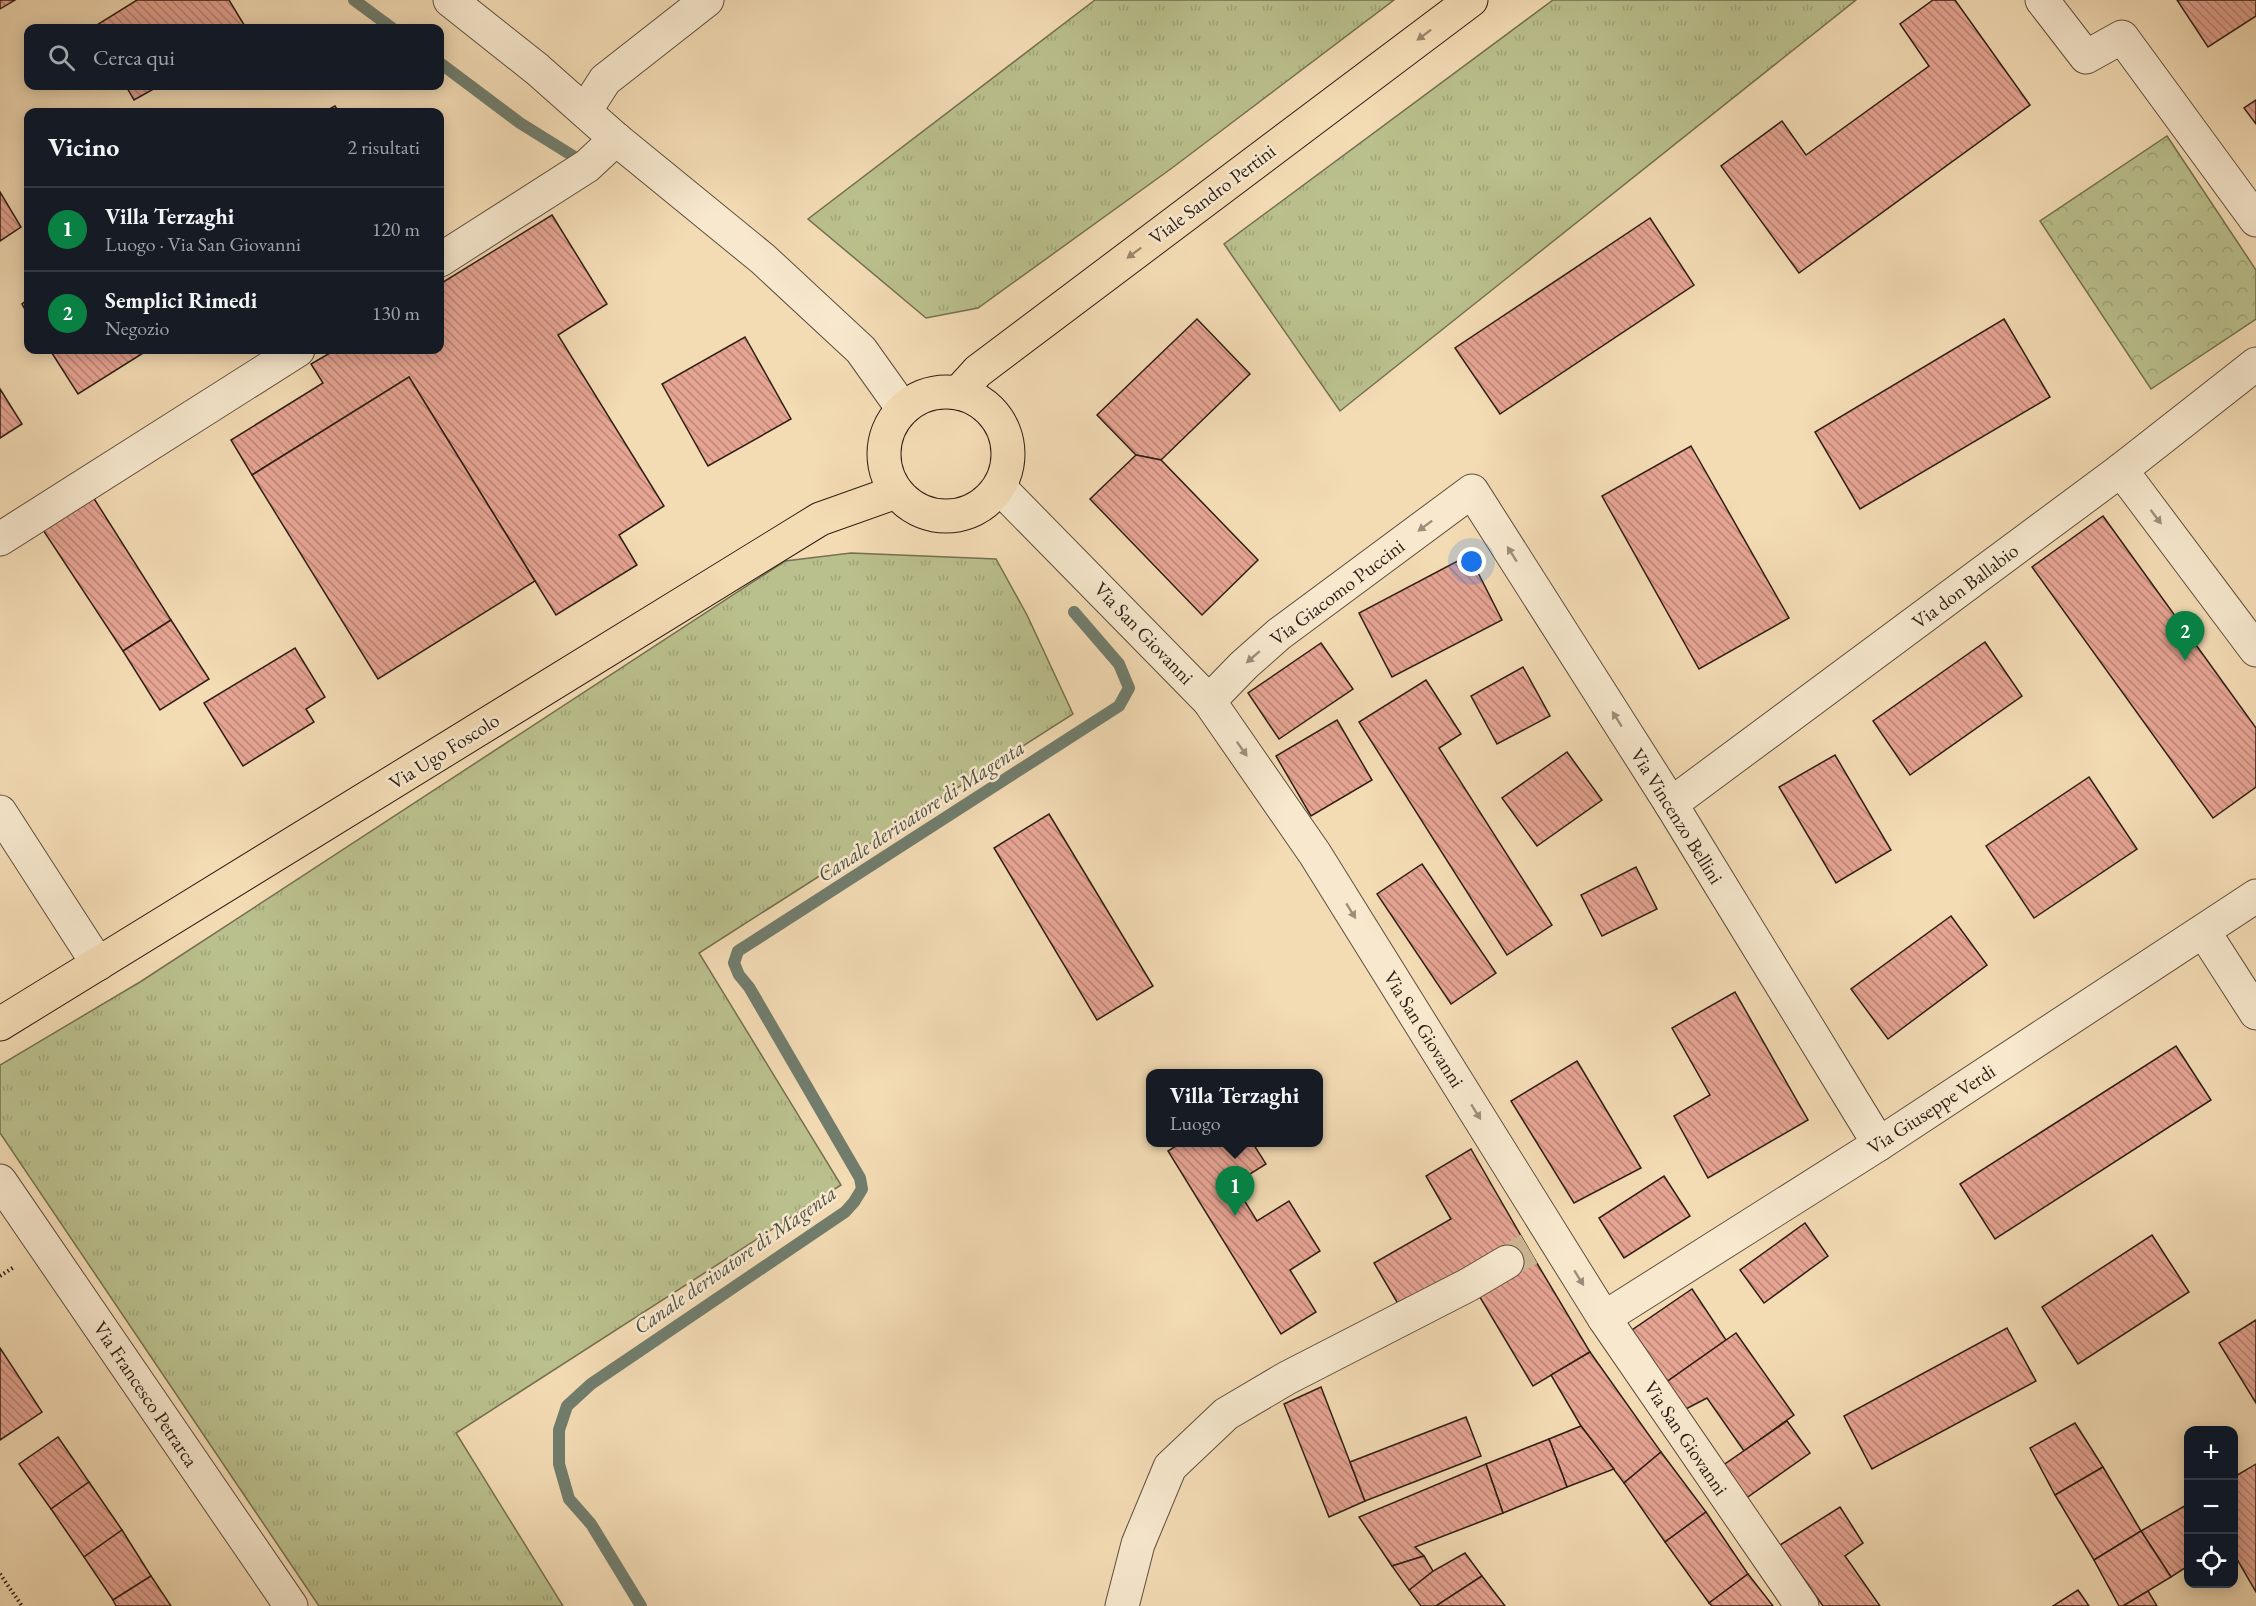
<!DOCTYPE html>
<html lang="it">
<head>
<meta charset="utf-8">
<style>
	body { margin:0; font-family:"EB Garamond",serif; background:#20242c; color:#f1f3f6 }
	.controls { position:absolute; right:18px; bottom:18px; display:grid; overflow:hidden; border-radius:12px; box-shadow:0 3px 15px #0003 }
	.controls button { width:54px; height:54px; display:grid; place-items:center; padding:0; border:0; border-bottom:2px solid #363941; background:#171b24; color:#f1f3f6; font:30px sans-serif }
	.you { position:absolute; left:1472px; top:562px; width:21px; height:21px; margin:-15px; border:4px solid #fff; border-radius:50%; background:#1a73e8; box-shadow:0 0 0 9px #1a73e833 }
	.badge { display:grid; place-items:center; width:39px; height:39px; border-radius:50%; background:#0b8043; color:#fff; font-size:20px; font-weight:700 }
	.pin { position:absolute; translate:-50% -50px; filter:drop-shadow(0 2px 3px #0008) }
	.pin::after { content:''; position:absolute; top:32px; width:21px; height:18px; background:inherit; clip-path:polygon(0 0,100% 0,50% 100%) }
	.popup { position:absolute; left:1146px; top:1069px; width:177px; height:78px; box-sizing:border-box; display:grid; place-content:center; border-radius:12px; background:#171b24; filter:drop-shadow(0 2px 4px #0005); font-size:20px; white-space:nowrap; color:#9ea1a6 }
	.popup b { font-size:22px; color:#f1f3f6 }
	.popup::after { content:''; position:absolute; left:50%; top:100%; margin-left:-12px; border:12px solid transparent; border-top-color:#171b24 }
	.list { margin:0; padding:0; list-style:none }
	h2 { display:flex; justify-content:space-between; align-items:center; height:78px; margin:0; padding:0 24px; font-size:26px }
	h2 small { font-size:20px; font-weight:400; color:#9ea1a6 }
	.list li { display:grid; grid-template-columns:39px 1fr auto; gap:18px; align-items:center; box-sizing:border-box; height:84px; padding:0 24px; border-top:2px solid #363941 }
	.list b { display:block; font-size:22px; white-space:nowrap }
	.list p { margin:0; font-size:20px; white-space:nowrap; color:#9ea1a6 }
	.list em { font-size:20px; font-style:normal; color:#9ea1a6 }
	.icon { flex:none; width:33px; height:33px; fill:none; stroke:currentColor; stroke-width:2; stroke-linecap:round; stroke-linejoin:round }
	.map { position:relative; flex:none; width:2256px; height:1606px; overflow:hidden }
	.search { position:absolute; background:#171b24; box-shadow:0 3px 15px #0003; left:24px; top:24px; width:420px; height:66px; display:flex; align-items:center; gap:15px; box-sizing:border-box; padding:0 21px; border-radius:12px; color:#9ea1a6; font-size:22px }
	.panel { position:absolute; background:#171b24; box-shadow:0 3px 15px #0003; left:24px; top:108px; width:420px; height:246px; border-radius:12px }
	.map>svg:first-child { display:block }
</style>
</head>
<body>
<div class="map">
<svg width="2256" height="1606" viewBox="0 0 2256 1606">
	<defs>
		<pattern id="grass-tufts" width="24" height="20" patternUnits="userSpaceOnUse" patternTransform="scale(1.5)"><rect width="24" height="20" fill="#bac08d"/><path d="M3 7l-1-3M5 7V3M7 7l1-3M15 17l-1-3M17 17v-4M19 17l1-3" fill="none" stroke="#a0a579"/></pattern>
		<pattern id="park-crowns" width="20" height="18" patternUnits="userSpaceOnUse" patternTransform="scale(1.5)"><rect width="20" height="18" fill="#bac08d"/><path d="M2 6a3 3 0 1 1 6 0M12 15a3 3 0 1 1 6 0" fill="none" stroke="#a0a579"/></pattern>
		<pattern id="building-back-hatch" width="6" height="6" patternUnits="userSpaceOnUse" patternTransform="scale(1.5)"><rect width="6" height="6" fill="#e6a493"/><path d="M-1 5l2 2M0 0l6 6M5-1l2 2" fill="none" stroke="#bb8577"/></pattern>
	</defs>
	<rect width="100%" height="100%" fill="#f3dbb4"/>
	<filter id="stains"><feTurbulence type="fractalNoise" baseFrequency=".00333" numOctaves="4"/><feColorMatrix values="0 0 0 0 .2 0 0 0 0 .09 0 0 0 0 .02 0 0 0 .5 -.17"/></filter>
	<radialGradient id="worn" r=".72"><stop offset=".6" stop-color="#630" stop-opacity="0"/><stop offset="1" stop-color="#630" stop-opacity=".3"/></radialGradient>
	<g fill="url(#grass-tufts)" stroke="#747051" stroke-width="1.5">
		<polygon points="1095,0 1394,0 1172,168 978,308 926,318 808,219"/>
		<polygon points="1553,0 1856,0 1340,411 1224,244"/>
		<polygon points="851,553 996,559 1027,615 1073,714 699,953 841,1185 456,1433 563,1606 319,1606 0,1133 0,1065 140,982 785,561"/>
	</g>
	<polygon fill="url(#park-crowns)" stroke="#747051" stroke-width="1.5" points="2167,136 2256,270 2256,319 2151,389 2040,221"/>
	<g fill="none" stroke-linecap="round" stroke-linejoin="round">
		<g stroke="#717d6d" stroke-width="12">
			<polyline points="354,0 392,28"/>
			<polyline points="440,63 520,123 573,156"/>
			<polyline points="641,1606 591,1524 569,1499 559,1464 559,1430 567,1406 591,1384 845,1212 854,1202 862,1189 860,1178 749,987 739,975 734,963 738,951 1119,706 1129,688 1119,664 1074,612"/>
		</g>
	</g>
	<g fill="url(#building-back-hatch)" stroke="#2e1f15" stroke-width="1.5">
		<polygon points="0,0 15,0 0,9"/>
		<polygon points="137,0 229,0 246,28 92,28"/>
		<polygon points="1933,0 1955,0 2030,105 1799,273 1721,166 1782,121 1806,155 1929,66 1900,24"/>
		<polygon points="2177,0 2256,0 2256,16 2208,47"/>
		<polygon points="126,86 159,86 134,100"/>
		<polygon points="2256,100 2256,124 2244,108"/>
		<polygon points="335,106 339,112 324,112"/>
		<polygon points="0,192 21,227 0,241"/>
		<polygon points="552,215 607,304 558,335 664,506 619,535 637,565 556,615 409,377 252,475 231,440 323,383 311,364 335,350 440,350 440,284"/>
		<polygon points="1650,218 1694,285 1500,414 1455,348"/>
		<polygon points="28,299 28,315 22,304"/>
		<polygon points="1197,319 1250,374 1161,460 1136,455 1097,415"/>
		<polygon points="2004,319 2050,397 1860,509 1815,432"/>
		<polygon points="745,337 791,419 708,466 662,384"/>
		<polygon points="50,350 148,350 78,394"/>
		<polygon points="409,377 535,581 378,679 252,475"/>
		<polygon points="0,389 22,424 0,438"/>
		<polygon points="1691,446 1789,618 1699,669 1602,496"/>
		<polygon points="1136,455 1161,460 1258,560 1202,615 1090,499"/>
		<polygon points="93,497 171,620 123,651 43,530"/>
		<polygon points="2103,516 2256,728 2256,787 2213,818 2032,567"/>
		<polygon points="1469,555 1502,620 1392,677 1359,613"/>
		<polygon points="171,620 209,679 160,710 123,651"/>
		<polygon points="1985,642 2022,696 1910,775 1873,721"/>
		<polygon points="1321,643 1353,689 1279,739 1248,693"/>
		<polygon points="295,648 325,697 306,709 314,722 243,766 204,703"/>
		<polygon points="1523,667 1550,716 1497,744 1471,696"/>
		<polygon points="1426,680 1461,734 1439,748 1552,925 1507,955 1359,722"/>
		<polygon points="1337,720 1372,780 1311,816 1276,756"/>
		<polygon points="1567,752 1602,800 1537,846 1502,798"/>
		<polygon points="1835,755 1891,850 1836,883 1779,787"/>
		<polygon points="2089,777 2137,849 2034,918 1986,846"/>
		<polygon points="1049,814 1153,986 1097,1020 994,848"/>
		<polygon points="1422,864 1496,973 1451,1004 1377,894"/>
		<polygon points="1636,867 1657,909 1602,936 1581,895"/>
		<polygon points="1951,916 1987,965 1888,1039 1851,989"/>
		<polygon points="1735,992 1808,1120 1708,1178 1674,1116 1710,1095 1672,1028"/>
		<polygon points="2176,1046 2211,1100 1995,1239 1960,1184"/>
		<polygon points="1577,1061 1641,1168 1574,1203 1511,1101"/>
		<polygon points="1182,1142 1252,1142 1266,1164 1234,1184 1257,1221 1289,1201 1320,1251 1290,1270 1316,1312 1281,1334 1168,1151"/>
		<polygon points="1471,1149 1535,1260 1513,1273 1400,1307 1374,1263 1451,1219 1426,1176"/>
		<polygon points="1664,1176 1690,1216 1624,1258 1599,1218"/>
		<polygon points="1805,1223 1828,1256 1764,1303 1740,1270"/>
		<polygon points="2152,1235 2189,1292 2078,1364 2042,1307"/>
		<polygon points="1535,1260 1590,1352 1533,1386 1478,1294"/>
		<polygon points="1692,1289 1726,1340 1665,1383 1629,1332"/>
		<polygon points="2256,1320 2256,1403 2219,1343"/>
		<polygon points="2007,1328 2036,1381 1872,1469 1844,1416"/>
		<polygon points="1736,1333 1794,1415 1744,1451 1707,1398 1684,1410 1665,1383"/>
		<polygon points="0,1348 42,1412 0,1440"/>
		<polygon points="1590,1352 1661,1452 1624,1483 1581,1426 1551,1375"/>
		<polygon points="1321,1387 1365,1501 1329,1517 1284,1404"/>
		<polygon points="1466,1417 1481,1456 1365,1501 1350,1462"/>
		<polygon points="1787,1421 1810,1453 1745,1499 1722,1466"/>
		<polygon points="2075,1423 2103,1467 2055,1495 2030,1448"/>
		<polygon points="1581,1426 1614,1469 1567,1487 1549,1439"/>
		<polygon points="58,1437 89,1482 51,1509 19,1464"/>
		<polygon points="1549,1439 1567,1487 1503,1513 1486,1464"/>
		<polygon points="1661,1452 1706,1512 1665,1542 1624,1483"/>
		<polygon points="1486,1464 1503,1513 1415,1547 1424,1556 1392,1566 1359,1517"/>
		<polygon points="2256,1464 2256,1592 2234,1554 2234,1477"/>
		<polygon points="2103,1467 2141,1531 2094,1560 2055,1495"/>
		<polygon points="89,1482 122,1530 84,1557 51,1509"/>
		<polygon points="2188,1504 2188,1566 2171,1577 2141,1531"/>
		<polygon points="1840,1507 1863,1543 1845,1556 1880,1606 1823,1606 1780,1545"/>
		<polygon points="1706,1512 1748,1574 1709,1603 1665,1542"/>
		<polygon points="122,1530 151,1576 113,1600 84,1557"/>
		<polygon points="2141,1531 2171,1577 2123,1606 2119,1606 2094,1560"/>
		<polygon points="1465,1553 1482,1576 1436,1606 1421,1606 1409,1590 1433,1571"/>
		<polygon points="1424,1556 1433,1571 1409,1590 1392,1566"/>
		<polygon points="1748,1574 1773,1606 1712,1606 1709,1603"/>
		<polygon points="151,1576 171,1606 116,1606 113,1600"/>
		<polygon points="1482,1576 1505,1606 1436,1606"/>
		<polygon points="2078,1590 2089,1606 2053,1606"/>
		<polygon points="2148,1591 2157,1606 2123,1606"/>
	</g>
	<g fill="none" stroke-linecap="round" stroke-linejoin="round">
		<polyline stroke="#ccb594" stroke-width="33" stroke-dasharray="33 16" stroke-linecap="butt" points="1507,1262 1529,1249"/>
		<g stroke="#5f4e3d" stroke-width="35">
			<g id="minor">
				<polyline points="450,0 537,69 616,139 763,259 861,350 903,409"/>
				<polyline points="2042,0 2086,57 2122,37 2256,220"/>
				<polyline points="585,111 605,80 707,0"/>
				<polyline points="440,260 587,166 616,139"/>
				<polyline points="2121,470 2256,650"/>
				<polyline points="1000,488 1209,701 1315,854 1604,1318 1802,1606"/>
				<polyline points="0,539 298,350"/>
				<polyline points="1209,701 1244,665 1279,634 1472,491 1671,804 1879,1144"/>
				<polyline points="1671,804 2121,470 2256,364"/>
				<polyline points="0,812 98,964"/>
				<polyline points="2204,932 2256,1013"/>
				<polyline points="0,1181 291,1606"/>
				<polyline points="1604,1318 1879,1144 2256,896"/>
				<polyline points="1122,1606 1138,1544 1170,1467 1226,1414 1287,1378 1468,1285 1507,1262"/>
			</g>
		</g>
		<g stroke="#2e1f15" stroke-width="35">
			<g id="major">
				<circle cx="946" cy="454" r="62"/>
				<polyline points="958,393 978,371 1471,0"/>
				<polyline points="0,1024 820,519 896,492"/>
			</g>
		</g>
		<g stroke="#2e1f15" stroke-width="4" stroke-dasharray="1.5 3" stroke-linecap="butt">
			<polyline points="0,1276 14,1267"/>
			<polyline points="0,1574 22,1606"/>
		</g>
		<use href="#minor" stroke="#f7e8ce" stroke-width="33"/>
		<use href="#major" stroke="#f3dbb4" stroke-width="33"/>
	</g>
	<defs><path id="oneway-solid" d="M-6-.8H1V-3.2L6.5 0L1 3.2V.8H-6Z" transform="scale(1.5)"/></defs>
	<g fill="#9a866c">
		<use href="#oneway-solid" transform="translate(1424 35) rotate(143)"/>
		<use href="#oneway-solid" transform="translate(1134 253) rotate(143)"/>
	</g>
	<g fill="#9d8e7b">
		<use href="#oneway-solid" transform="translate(2156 517) rotate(53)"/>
		<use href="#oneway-solid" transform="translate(1425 526) rotate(143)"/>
		<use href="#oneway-solid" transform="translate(1512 554) rotate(-122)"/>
		<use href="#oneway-solid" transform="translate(1253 657) rotate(139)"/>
		<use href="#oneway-solid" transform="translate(1617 719) rotate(-122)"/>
		<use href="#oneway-solid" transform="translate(1242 749) rotate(55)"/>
		<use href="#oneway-solid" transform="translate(1351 911) rotate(58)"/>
		<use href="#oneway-solid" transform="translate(1476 1112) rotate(58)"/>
		<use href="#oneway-solid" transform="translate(1579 1278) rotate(58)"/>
	</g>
	<g text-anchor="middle" stroke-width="5" stroke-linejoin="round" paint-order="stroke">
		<g font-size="20" fill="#2e1f15" stroke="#f7e8ce">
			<text transform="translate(1212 194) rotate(-37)" y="7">Viale Sandro Pertini</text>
			<text transform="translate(1965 586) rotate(-37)" y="7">Via don Ballabio</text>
			<text transform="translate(1337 592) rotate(-37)" y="7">Via Giacomo Puccini</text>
			<text transform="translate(1144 633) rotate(46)" y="7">Via San Giovanni</text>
			<text transform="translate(444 751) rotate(-32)" y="7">Via Ugo Foscolo</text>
			<text transform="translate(1677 816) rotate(58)" y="7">Via Vincenzo Bellini</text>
			<text transform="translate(1424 1029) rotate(58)" y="7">Via San Giovanni</text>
			<text transform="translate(1931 1109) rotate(-33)" y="7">Via Giuseppe Verdi</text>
			<text transform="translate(146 1394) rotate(56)" y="7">Via Francesco Petrarca</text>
			<text transform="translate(1686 1438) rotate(56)" y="7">Via San Giovanni</text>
		</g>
		<g font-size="21" font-style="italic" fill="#4f4e41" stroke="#f7e8ce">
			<text transform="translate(921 811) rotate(-33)" y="7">Canale derivatore di Magenta</text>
			<text transform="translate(735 1260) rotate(-35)" y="7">Canale derivatore di Magenta</text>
		</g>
	</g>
	<rect width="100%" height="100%" filter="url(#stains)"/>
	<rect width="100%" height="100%" fill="url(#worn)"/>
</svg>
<div class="controls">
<button>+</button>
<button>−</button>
<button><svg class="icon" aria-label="locate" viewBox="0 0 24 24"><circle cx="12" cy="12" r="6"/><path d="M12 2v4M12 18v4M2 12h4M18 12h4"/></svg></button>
</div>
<div class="you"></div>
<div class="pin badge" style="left:1235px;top:1216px">1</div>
<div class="popup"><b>Villa Terzaghi</b>Luogo</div>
<div class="pin badge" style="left:2185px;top:661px">2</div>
<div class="search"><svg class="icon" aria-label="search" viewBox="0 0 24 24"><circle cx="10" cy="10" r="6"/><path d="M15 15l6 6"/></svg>Cerca qui</div>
<section class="panel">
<h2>Vicino<small>2 risultati</small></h2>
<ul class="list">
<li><span class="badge">1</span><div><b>Villa Terzaghi</b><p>Luogo · Via San Giovanni</p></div><em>120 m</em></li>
<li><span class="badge">2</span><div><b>Semplici Rimedi</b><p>Negozio</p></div><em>130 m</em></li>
</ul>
</section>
</div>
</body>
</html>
